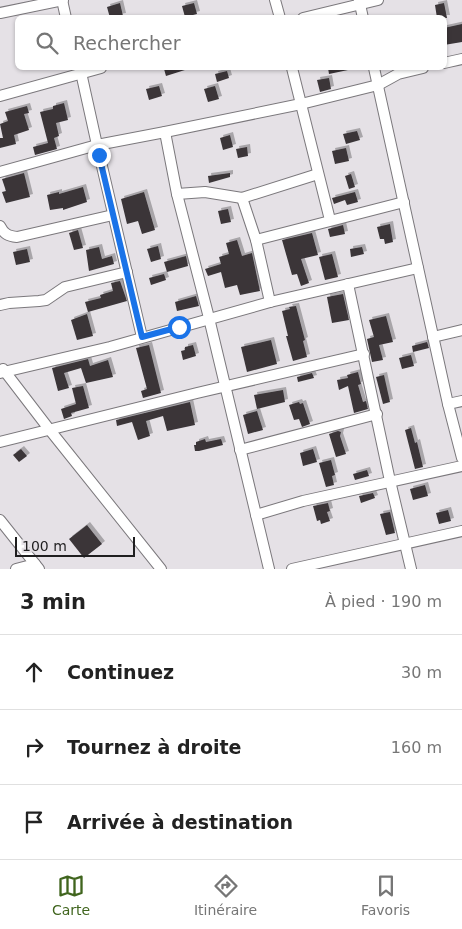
<!DOCTYPE html>
<html lang="fr">
<head>
<meta charset="utf-8">
<style>
	body { margin:0; font-family:"DejaVu Sans",sans-serif; background:#f2f2f2; color:#222 }
	.scale { position:absolute; left:15px; bottom:12px; width:120px; box-sizing:border-box; padding-left:5px; border:2px solid #1f1e1f; border-top:0; font-size:14px; line-height:18px; white-space:nowrap; color:#1f1e1f; -webkit-text-stroke:4px #e5e1e6; paint-order:stroke }
	.stop { position:absolute; width:15px; height:15px; margin:-11px; border:4px solid #1a73e8; border-radius:50%; background:#fff }
	.stop.end { background:#1a73e8; border-color:#fff; box-shadow:0 1px 5px #0008 }
	.list { margin:0; padding:0; list-style:none }
	h2 { display:flex; justify-content:space-between; align-items:center; height:65px; margin:0; padding:0 20px; font-size:21px }
	h2 small { font-size:16px; font-weight:400; color:#767676 }
	.list li { display:grid; grid-template-columns:32px 1fr auto; gap:15px; align-items:center; box-sizing:border-box; height:75px; padding:0 20px; border-top:1px solid #e0e0e0 }
	.list b { display:block; font-size:19px; white-space:nowrap }
	.list em { font-size:16px; font-style:normal; color:#767676 }
	.icon { flex:none; width:28px; height:28px; fill:none; stroke:currentColor; stroke-width:2; stroke-linecap:round; stroke-linejoin:round }
	.map { position:relative; flex:none; width:462px; height:569px; overflow:hidden }
	.search { position:absolute; background:#fff; box-shadow:0 1px 4px #0004; left:15px; right:15px; top:15px; height:55px; display:flex; align-items:center; gap:12px; box-sizing:border-box; padding:0 18px; border-radius:8px; color:#767676; font-size:19px }
	.sheet { height:290px; background:#fff }
	nav { display:flex; justify-content:space-around; align-items:center; box-sizing:border-box; height:70px; border-top:1px solid #e0e0e0; background:#fff; font-size:14px; color:#767676 }
	nav a { display:grid; justify-items:center; gap:2px }
	nav .on { color:#40651e }
	.map>svg:first-child { display:block }
</style>
</head>
<body>
<div class="map">
<svg width="462" height="569" viewBox="0 0 462 569">
	<defs>
		<filter id="shadow"><feDropShadow dx="3" dy="-3" stdDeviation="0" flood-color="#0004"/></filter>
	</defs>
	<rect width="100%" height="100%" fill="#e5e1e6"/>
	<g fill="#3a3538" filter="url(#shadow)">
		<polygon points="120,3 123,16 110,18 107,7"/>
		<polygon points="194,3 197,14 185,17 182,6"/>
		<polygon points="444,3 447,18 437,18 435,5"/>
		<polygon points="462,24 462,42 444,45 444,28"/>
		<polygon points="170,68 188,68 188,69 166,76 164,69"/>
		<polygon points="328,68 347,68 348,70 329,74"/>
		<polygon points="227,71 229,78 217,82 215,74"/>
		<polygon points="329,78 331,89 320,92 317,80"/>
		<polygon points="159,86 162,96 149,100 146,89"/>
		<polygon points="215,86 219,99 208,102 204,89"/>
		<polygon points="64,103 68,120 56,123 59,136 54,138 57,149 35,155 33,147 48,143 40,112 53,109 53,106"/>
		<polygon points="27,106 29,113 24,114 29,130 14,135 16,144 0,148 0,138 3,138 0,124 8,121 5,112"/>
		<polygon points="357,131 360,140 346,144 343,134"/>
		<polygon points="230,135 233,147 223,150 220,138"/>
		<polygon points="247,147 248,156 238,158 236,149"/>
		<polygon points="346,148 349,161 335,164 332,151"/>
		<polygon points="24,173 30,197 6,203 2,192 6,191 2,179"/>
		<polygon points="230,173 230,177 209,183 208,176"/>
		<polygon points="351,174 355,187 349,189 345,176"/>
		<polygon points="83,187 87,202 63,210 63,208 50,210 47,195 59,192 59,194"/>
		<polygon points="144,192 155,230 142,234 138,221 127,224 121,199"/>
		<polygon points="355,192 358,202 347,205 345,200 334,204 332,198"/>
		<polygon points="228,209 231,222 221,224 218,211"/>
		<polygon points="390,224 393,242 385,244 384,239 380,239 377,227"/>
		<polygon points="343,225 345,234 330,237 328,229"/>
		<polygon points="78,230 83,248 74,250 69,233"/>
		<polygon points="312,233 318,255 301,259 309,283 301,286 297,274 292,275 282,240"/>
		<polygon points="237,240 242,256 252,253 260,291 240,295 237,285 225,288 221,272 208,276 205,269 221,264 219,257 229,254 226,243"/>
		<polygon points="158,246 161,259 151,262 147,249"/>
		<polygon points="99,247 102,259 112,256 114,264 89,271 86,250"/>
		<polygon points="362,247 364,254 351,257 350,249"/>
		<polygon points="27,249 30,262 16,265 13,252"/>
		<polygon points="332,254 338,277 325,280 319,257"/>
		<polygon points="186,256 188,266 167,272 164,262"/>
		<polygon points="164,274 166,280 151,285 149,278"/>
		<polygon points="120,281 127,301 88,312 85,302 101,298 100,295 113,291 111,283"/>
		<polygon points="343,294 349,320 332,323 327,297"/>
		<polygon points="196,296 199,306 177,311 175,302"/>
		<polygon points="296,306 305,340 303,341 307,357 293,361 286,336 288,336 282,311 290,309 289,307"/>
		<polygon points="87,314 93,336 77,340 71,320"/>
		<polygon points="386,316 393,342 379,345 383,360 372,362 367,339 374,337 369,320"/>
		<polygon points="271,340 277,364 247,372 241,347"/>
		<polygon points="427,342 429,348 413,352 412,346"/>
		<polygon points="149,345 161,393 143,398 141,391 147,389 136,348"/>
		<polygon points="193,345 196,356 183,360 181,351 185,350 185,347"/>
		<polygon points="411,355 414,366 402,369 399,358"/>
		<polygon points="88,359 90,366 108,360 113,377 86,383 81,368 64,373 69,388 58,391 52,368"/>
		<polygon points="358,372 361,384 358,385 363,402 366,401 368,409 354,413 348,386 339,390 337,380 348,378 347,375"/>
		<polygon points="312,373 314,378 298,382 297,377"/>
		<polygon points="384,375 390,402 383,404 376,377"/>
		<polygon points="83,386 89,408 71,413 72,416 64,419 61,409 76,404 72,388"/>
		<polygon points="283,390 285,402 257,409 254,395"/>
		<polygon points="190,402 195,425 167,431 163,416 146,421 150,436 138,440 132,422 117,426 116,420"/>
		<polygon points="299,402 300,404 303,403 310,424 302,427 299,419 294,420 289,405"/>
		<polygon points="257,411 263,430 248,434 243,415"/>
		<polygon points="411,428 415,443 417,442 423,467 415,469 405,430"/>
		<polygon points="338,431 341,432 340,436 346,454 336,457 329,434"/>
		<polygon points="205,439 206,442 221,439 223,445 199,451 195,451 194,445 196,445 196,442"/>
		<polygon points="21,449 27,456 19,462 13,455"/>
		<polygon points="313,449 317,462 303,466 300,453"/>
		<polygon points="331,460 335,475 332,476 334,485 326,487 319,463"/>
		<polygon points="367,470 369,476 355,480 353,474"/>
		<polygon points="425,485 428,496 413,500 410,489"/>
		<polygon points="373,493 375,498 361,503 359,496"/>
		<polygon points="328,503 330,511 327,512 330,521 321,524 320,520 317,521 313,506"/>
		<polygon points="448,510 451,521 439,524 436,513"/>
		<polygon points="390,512 395,533 386,535 380,514"/>
		<polygon points="87,525 102,544 84,558 69,539"/>
	</g>
	<g fill="none" stroke-linecap="round" stroke-linejoin="round">
		<g stroke="#7b787c" stroke-width="12">
			<g id="minor">
				<polyline points="62,0 66,18"/>
				<polyline points="275,0 280,18"/>
				<polyline points="359,0 363,18"/>
				<polyline points="0,13 63,0"/>
				<polyline points="303,18 378,0"/>
				<polyline points="444,63 462,59"/>
				<polyline points="80,68 97,145 165,132 177,194 208,314 269,569"/>
				<polyline points="292,68 330,220"/>
				<polyline points="374,68 448,404 462,458"/>
				<polyline points="0,96 101,68"/>
				<polyline points="165,132 301,104 378,85 398,74 423,68"/>
				<polyline points="0,172 97,145 142,337"/>
				<polyline points="177,194 205,192 242,198 318,174"/>
				<polyline points="242,198 256,240 270,302"/>
				<path d="M 0,226 C 4,234 8,236 17,237 L 113,215"/>
				<polyline points="256,240 404,202"/>
				<polyline points="348,284 390,481 411,569"/>
				<polyline points="0,305 9,303 39,301 46,300 65,287 127,272"/>
				<polyline points="433,337 462,330"/>
				<polyline points="3,369 49,429 161,569"/>
				<polyline points="0,373 110,347 270,302 418,268"/>
				<polyline points="448,404 462,401"/>
				<polyline points="0,442 197,393 364,354"/>
				<polyline points="240,450 377,414"/>
				<polyline points="256,515 303,501 462,466"/>
				<polyline points="0,520 39,569"/>
				<polyline points="16,569 35,564"/>
				<polyline points="292,569 462,531"/>
			</g>
		</g>
		<use href="#minor" stroke="#fff" stroke-width="10"/>
	</g>
	<g fill="none" stroke-linecap="round" stroke-linejoin="round">
		<polyline stroke="#1a73e8" stroke-width="6" points="99,155 142,337 179,327"/>
	</g>
</svg>
<div class="scale">100 m</div>
<div class="stop" style="left:179px;top:327px"></div>
<div class="stop end" style="left:99px;top:155px"></div>
<div class="search"><svg class="icon" aria-label="search" viewBox="0 0 24 24"><circle cx="10" cy="10" r="6"/><path d="M15 15l6 6"/></svg>Rechercher</div>
</div>
<section class="sheet">
<h2>3 min<small>À pied · 190 m</small></h2>
<ul class="list">
<li><svg class="icon" aria-label="ahead" viewBox="0 0 24 24"><path d="M12 20V5M6 11l6-6 6 6"/></svg><div><b>Continuez</b></div><em>30 m</em></li>
<li><svg class="icon" aria-label="right" viewBox="0 0 24 24"><path d="M7 20v-9h11M14 6l5 5-5 5"/></svg><div><b>Tournez à droite</b></div><em>160 m</em></li>
<li><svg class="icon" aria-label="arrive" viewBox="0 0 24 24"><path d="M6 21V4h12l-3 4 3 4H6"/></svg><div><b>Arrivée à destination</b></div></li>
</ul>
</section>
<nav>
<a class="on"><svg class="icon" aria-label="map" viewBox="0 0 24 24"><path d="M3 6l6-2 6 2 6-2v14l-6 2-6-2-6 2zM9 4v14M15 6v14"/></svg>Carte</a>
<a><svg class="icon" aria-label="directions" viewBox="0 0 24 24"><path d="M12 3l9 9-9 9-9-9zM9 14v-3h6M13 9l2 2-2 2"/></svg>Itinéraire</a>
<a><svg class="icon" aria-label="saved" viewBox="0 0 24 24"><path d="M7 4h10v16l-5-4-5 4z"/></svg>Favoris</a>
</nav>
</body>
</html>
